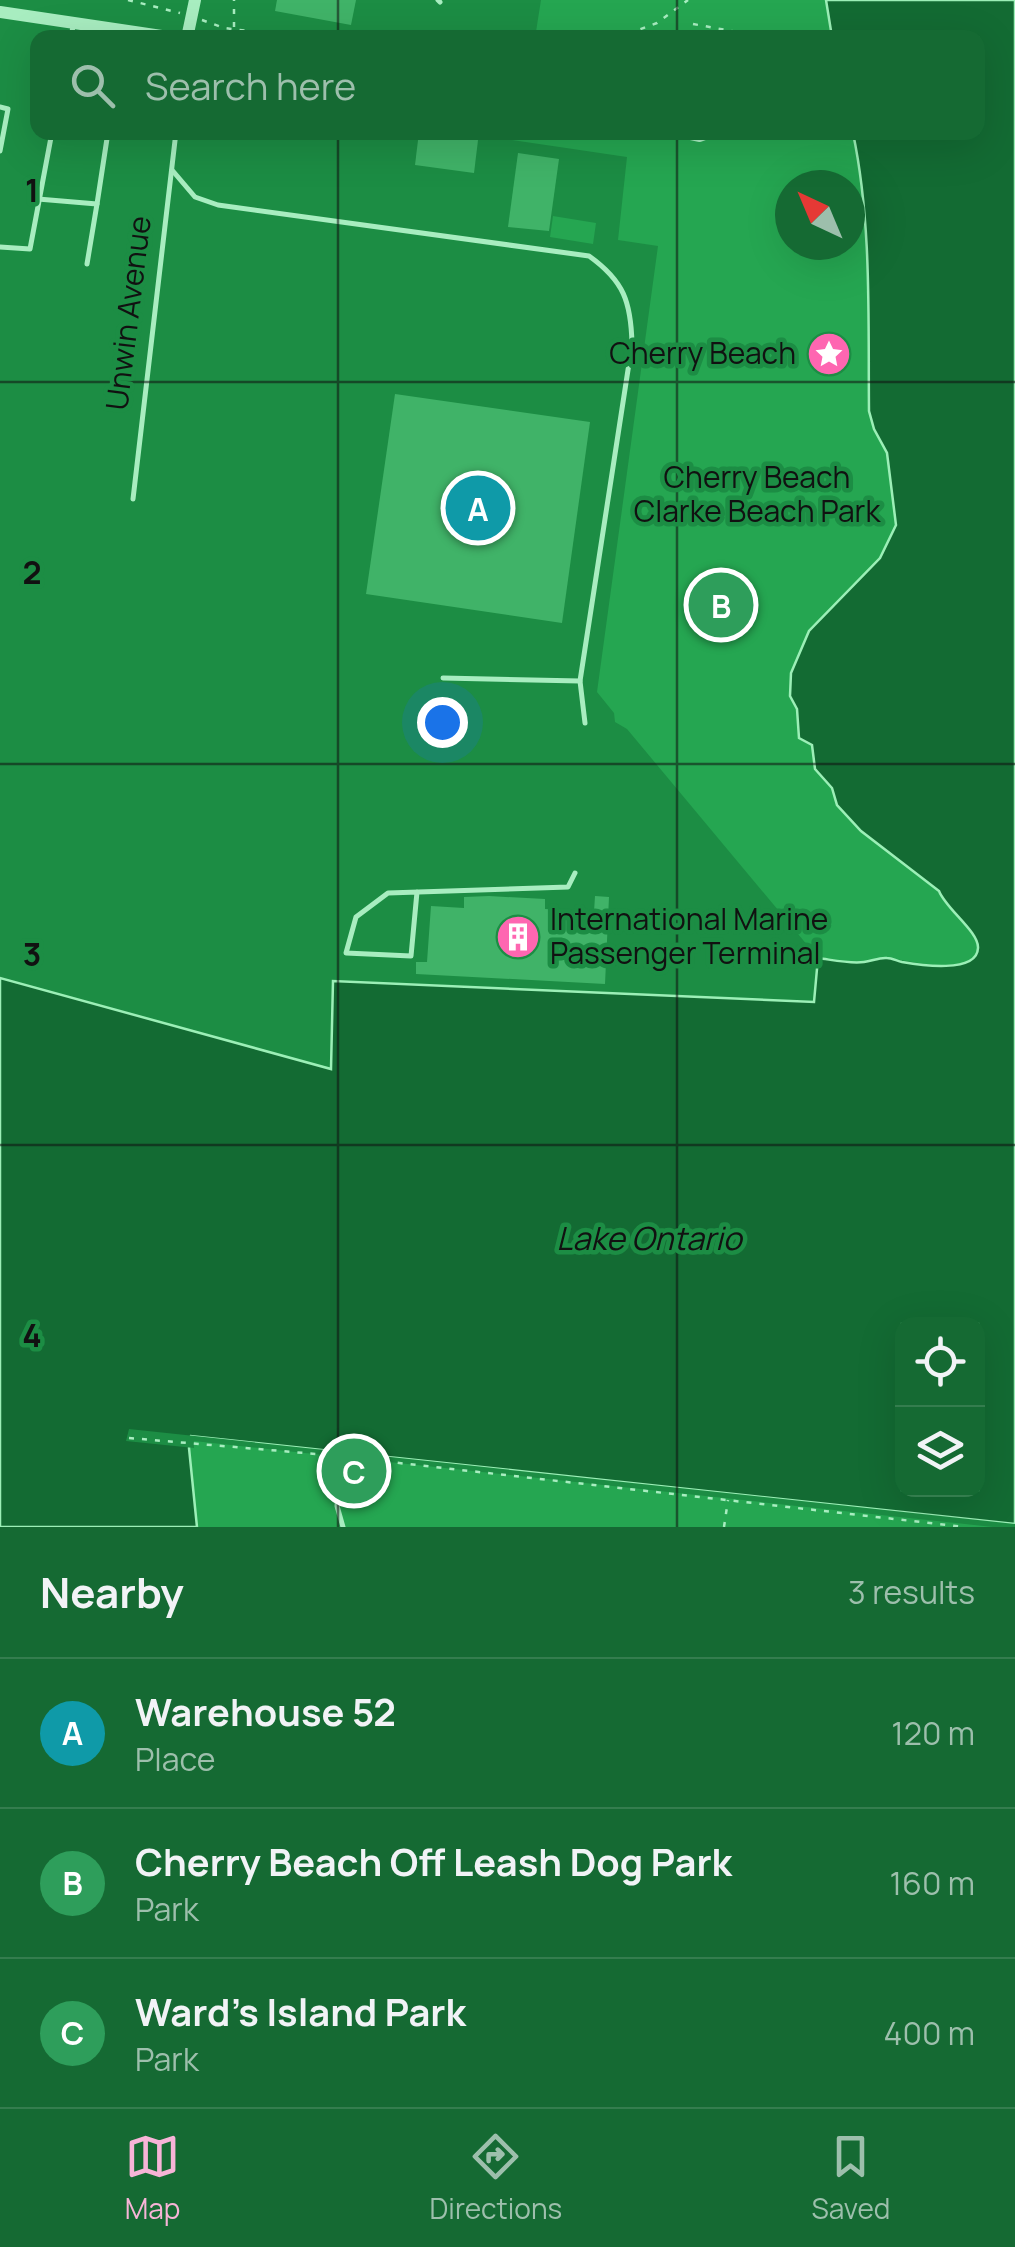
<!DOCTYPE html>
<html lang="en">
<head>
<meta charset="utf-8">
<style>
	body { margin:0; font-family:Manrope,sans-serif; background:#1e6f3b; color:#f1f3f6 }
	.controls { position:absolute; right:30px; bottom:30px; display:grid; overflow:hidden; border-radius:20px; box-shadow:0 10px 40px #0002 }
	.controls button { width:90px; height:90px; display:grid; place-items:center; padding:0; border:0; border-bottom:2px solid #347d4e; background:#156a33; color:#f1f3f6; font:50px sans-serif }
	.compass { position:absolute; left:775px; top:170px; width:90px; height:90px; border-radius:50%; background:#156a33; box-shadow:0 10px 40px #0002; rotate:316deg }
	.you { position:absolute; left:442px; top:722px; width:35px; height:35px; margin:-25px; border:8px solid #fff; border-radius:50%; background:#1a73e8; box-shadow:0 0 0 15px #1a73e833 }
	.badge { display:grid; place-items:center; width:65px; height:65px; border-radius:50%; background:#f7b4d7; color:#fff; font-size:32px; font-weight:700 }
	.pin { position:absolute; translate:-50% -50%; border:5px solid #fff; box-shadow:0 2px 10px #0006 }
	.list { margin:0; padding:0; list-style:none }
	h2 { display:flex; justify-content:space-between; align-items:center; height:130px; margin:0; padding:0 40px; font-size:42px }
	h2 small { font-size:32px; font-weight:400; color:#9dbfac }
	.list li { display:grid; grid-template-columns:65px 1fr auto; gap:30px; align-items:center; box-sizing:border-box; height:150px; padding:0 40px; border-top:2px solid #347d4e }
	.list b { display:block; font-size:38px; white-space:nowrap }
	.list p { margin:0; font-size:32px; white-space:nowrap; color:#9dbfac }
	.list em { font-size:32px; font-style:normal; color:#9dbfac }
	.icon { flex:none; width:55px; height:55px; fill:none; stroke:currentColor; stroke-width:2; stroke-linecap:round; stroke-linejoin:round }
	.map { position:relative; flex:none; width:1015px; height:1527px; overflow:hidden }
	.search { position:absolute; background:#156a33; box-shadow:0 10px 40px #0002; left:30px; right:30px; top:30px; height:110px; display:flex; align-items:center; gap:25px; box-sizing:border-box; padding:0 35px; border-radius:20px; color:#9dbfac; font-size:38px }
	.sheet { height:580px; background:#156a33 }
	nav { display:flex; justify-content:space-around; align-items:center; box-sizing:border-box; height:140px; border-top:2px solid #347d4e; background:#156a33; font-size:28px; color:#9dbfac }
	nav a { display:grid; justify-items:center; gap:5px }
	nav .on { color:#f7b4d7 }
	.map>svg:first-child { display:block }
</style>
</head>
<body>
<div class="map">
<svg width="1015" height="1527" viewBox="0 0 1015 1527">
	<rect width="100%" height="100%" fill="#1c8d44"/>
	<g fill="#25a651" fill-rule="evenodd">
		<polygon points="541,0 826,0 832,37 535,38"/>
		<path d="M 514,132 L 853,133 L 864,206 L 867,260 L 869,411 L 887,453 L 896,525 L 880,558 L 859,579 L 790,696 L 797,709 L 799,738 L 812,745 L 815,769 L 832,788 L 838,805 L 861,831 L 939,891 C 946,909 979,932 978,948 C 977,980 905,959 887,958 C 880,957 872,961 864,962 C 850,964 833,960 818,958 L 627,729 L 615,722 L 614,713 L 597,692 L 658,246 L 618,240 L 627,157 L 512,140 ZM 790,185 L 850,185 L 850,245 L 790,245 Z"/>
		<polygon points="553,216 596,223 593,244 550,237"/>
		<polygon points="190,1436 1015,1524 1015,1527 197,1527 189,1448"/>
	</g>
	<path fill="#136b33" stroke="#9cefb7" stroke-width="2.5" fill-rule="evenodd" d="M 826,0 L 1015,0 L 1015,1524 L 191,1436 L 189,1448 L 197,1527 L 0,1527 L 0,978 L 331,1069 L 333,981 L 814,1002 L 818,958 C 833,960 850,964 864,962 C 872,961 880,957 887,958 C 892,958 897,961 902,962 C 919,965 977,974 978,948 C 979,932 946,909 939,891 L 861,831 L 837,805 L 832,788 L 815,769 L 812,745 L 799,738 L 797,709 L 790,696 L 791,673 L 809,631 L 880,558 L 896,525 L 887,453 L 874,429 L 869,411 C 868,319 872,224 853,133 L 978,132 L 978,38 L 832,37 ZM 902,1324 L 978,1324 L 978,1490 L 902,1490 Z"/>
	<polygon fill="#1c8d44" points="129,1429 1015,1524 1015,1527 993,1527 194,1441 194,1448 126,1441"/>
	<g fill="#40b368">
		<polygon points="277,0 356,0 351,25 275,11"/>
		<polygon points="419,132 479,132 474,173 415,165"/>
		<polygon points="518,153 559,159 549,231 508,227"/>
		<polygon points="395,394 590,422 562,623 366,594"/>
		<polygon points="489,896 545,899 545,909 594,912 595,896 609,897 605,984 416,974 416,962 427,962 431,906 464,908 464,897"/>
	</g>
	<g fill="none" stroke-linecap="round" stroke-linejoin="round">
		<g stroke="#a8edc0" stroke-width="2.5" stroke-dasharray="5 8" stroke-linecap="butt">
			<polyline points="128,0 180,13"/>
			<polyline points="202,20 224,28 304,38"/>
			<polyline points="693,24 754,35"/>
			<polyline points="234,27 234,0"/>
			<polyline points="616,38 657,23 688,0"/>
			<polyline points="129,1438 328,1455"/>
			<polyline points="346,1457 965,1527"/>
			<polyline points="724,1527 728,1500"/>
		</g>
		<g stroke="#a8edc0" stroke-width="5">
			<polyline points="438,0 440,2"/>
			<polyline points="71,38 73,26"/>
			<polyline points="0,107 8,109 0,151"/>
			<path d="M 172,170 L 195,197 L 218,205 L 589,256 C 624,281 631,302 632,344 L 580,681 L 443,678"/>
			<polyline points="38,199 97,204 108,132"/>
			<polyline points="0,247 30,249 52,132"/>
			<polyline points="87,264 97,204"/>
			<polyline points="133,499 176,132"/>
			<polyline points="580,681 585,723"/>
			<polyline points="417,892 411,956 346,953 356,917 388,893 568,887 575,873"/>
			<polyline points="339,1456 337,1506 343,1527"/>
		</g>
		<g stroke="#a8edc0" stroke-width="12">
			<polyline points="0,12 175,38"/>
			<polyline points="187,38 195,0"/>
			<polyline points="681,132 699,136 710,132"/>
		</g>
	</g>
	<path fill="none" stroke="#111" stroke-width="2.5" stroke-opacity="0.55" d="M 338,0 L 338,38M 677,0 L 677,38M 338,132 L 338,1527M 677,132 L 677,1527M 0,382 L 1015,382M 0,764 L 1015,764M 0,1145 L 1015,1145"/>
	<defs>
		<g id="sight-disc" transform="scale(2.25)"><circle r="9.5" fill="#fe66b1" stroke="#1c8d44"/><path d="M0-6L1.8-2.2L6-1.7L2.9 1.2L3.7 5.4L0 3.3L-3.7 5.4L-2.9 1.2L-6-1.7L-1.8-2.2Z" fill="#fff"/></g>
		<g id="building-disc" transform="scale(2.25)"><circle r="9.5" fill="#fe66b1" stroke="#1c8d44"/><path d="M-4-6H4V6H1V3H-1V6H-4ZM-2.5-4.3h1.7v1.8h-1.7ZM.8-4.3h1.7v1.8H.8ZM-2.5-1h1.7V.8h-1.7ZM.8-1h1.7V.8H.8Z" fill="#fff"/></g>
	</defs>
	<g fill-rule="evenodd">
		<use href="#sight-disc" x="829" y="354"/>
		<use href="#building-disc" x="518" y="937"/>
	</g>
	<g text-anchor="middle" stroke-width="9" stroke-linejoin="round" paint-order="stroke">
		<g font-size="30" fill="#111" stroke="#1c8d44">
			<text transform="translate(129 313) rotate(-83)" y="10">Unwin Avenue</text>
		</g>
		<g font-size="30" fill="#111" stroke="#1c8d44" text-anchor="end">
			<text x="796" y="364">Cherry Beach</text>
			<text x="550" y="930" text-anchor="start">International Marine<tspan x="550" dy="34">Passenger Terminal</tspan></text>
		</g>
		<g font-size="30" fill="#111" stroke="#1c8d44">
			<text x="757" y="488">Cherry Beach<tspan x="757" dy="34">Clarke Beach Park</tspan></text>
		</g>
		<g font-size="32" font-style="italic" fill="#111" stroke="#1c8d44">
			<text x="649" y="1250">Lake Ontario</text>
		</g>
	</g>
	<g font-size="32" text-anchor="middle" font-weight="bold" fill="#111" stroke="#1c8d44" stroke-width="9" stroke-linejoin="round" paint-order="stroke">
		<text x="32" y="202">1</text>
		<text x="32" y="584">2</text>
		<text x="32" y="966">3</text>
		<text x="32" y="1347">4</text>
	</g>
</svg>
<div class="controls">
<button><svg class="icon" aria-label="locate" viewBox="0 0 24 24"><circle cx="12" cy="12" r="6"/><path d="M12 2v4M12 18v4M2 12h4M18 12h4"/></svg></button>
<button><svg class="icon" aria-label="layers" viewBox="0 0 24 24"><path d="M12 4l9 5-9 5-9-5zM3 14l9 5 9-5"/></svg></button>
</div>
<svg class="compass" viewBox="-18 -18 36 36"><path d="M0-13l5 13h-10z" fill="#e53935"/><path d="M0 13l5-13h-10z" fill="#9dbfac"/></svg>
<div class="you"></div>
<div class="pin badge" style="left:478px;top:508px;background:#0f9aa8">A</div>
<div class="pin badge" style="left:721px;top:605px;background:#2e9e5b">B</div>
<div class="pin badge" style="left:354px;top:1471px;background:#2e9e5b">C</div>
<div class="search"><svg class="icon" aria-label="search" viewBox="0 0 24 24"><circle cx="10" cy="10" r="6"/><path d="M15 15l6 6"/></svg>Search here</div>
</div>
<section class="sheet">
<h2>Nearby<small>3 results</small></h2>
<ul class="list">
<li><span class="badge" style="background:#0f9aa8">A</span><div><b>Warehouse 52</b><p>Place</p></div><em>120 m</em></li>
<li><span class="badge" style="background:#2e9e5b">B</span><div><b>Cherry Beach Off Leash Dog Park</b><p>Park</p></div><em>160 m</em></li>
<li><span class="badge" style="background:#2e9e5b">C</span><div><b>Ward's Island Park</b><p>Park</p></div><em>400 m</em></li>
</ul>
</section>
<nav>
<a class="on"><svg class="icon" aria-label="map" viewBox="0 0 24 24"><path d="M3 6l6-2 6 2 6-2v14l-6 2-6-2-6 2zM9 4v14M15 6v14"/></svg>Map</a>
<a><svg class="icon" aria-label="directions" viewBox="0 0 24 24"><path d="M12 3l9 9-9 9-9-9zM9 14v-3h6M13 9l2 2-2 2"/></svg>Directions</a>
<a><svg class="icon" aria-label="saved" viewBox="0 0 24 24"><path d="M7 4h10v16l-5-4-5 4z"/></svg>Saved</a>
</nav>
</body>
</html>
